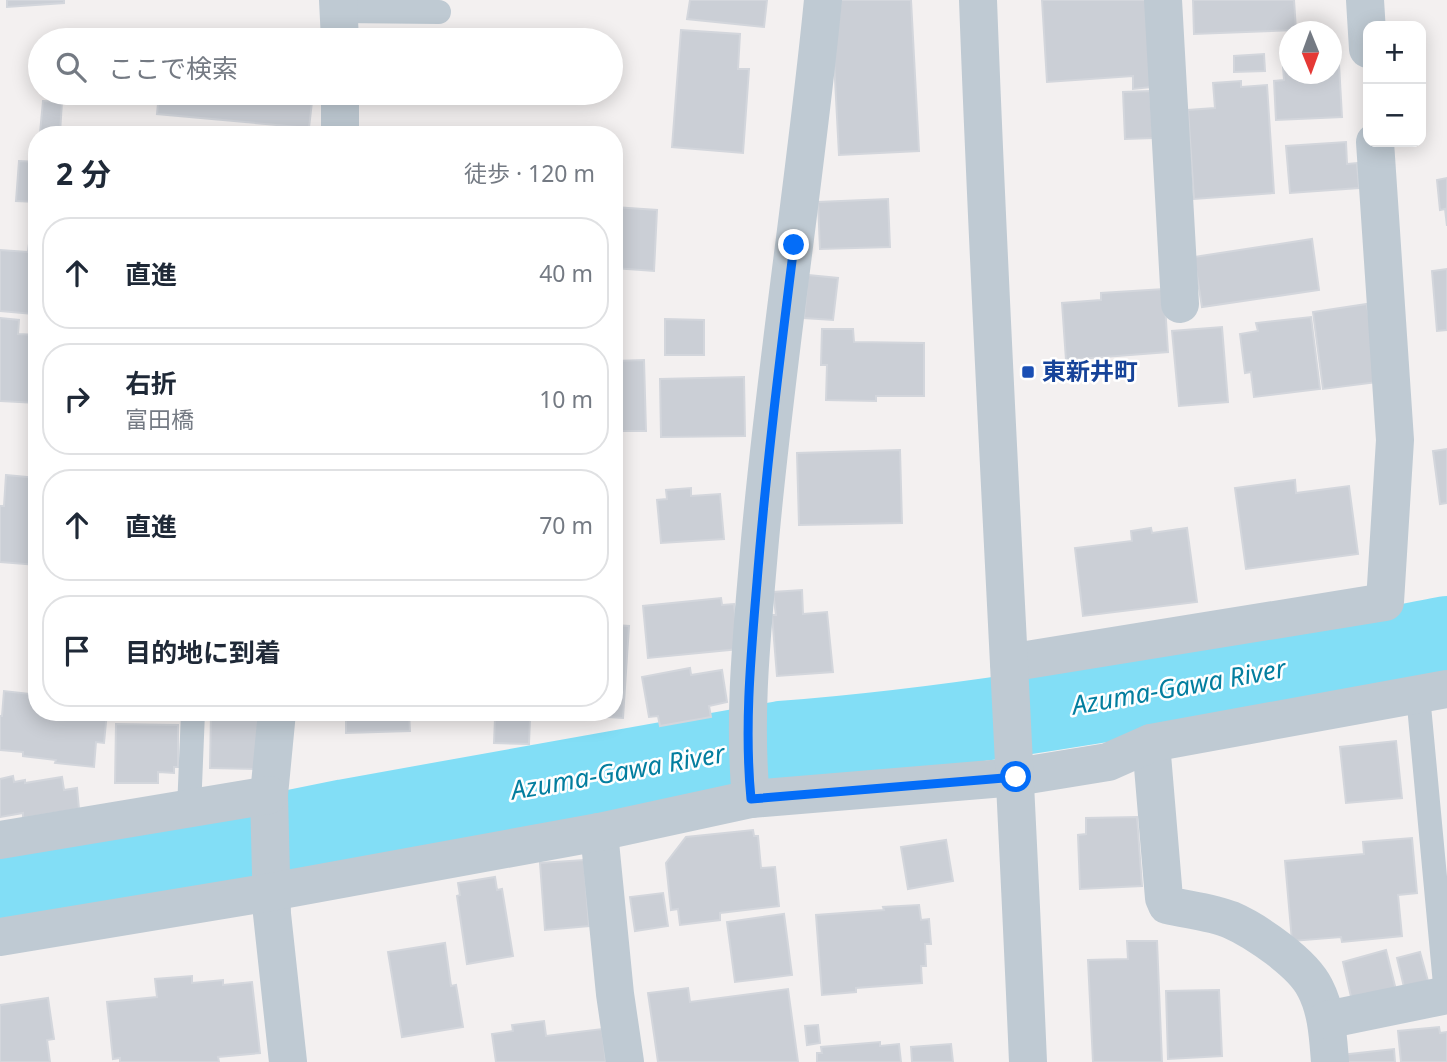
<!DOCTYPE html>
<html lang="ja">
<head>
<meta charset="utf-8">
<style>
	body { margin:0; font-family:"Noto Sans","Noto Sans JP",sans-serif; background:#f6f6f7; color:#1f2937 }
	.controls { position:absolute; right:21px; top:21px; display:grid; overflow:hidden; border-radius:14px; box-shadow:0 4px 18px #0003 }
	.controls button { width:63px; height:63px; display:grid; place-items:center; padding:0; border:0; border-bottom:2px solid #e0e1e3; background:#fff; color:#1f2937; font:35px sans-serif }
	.compass { position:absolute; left:1279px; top:21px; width:63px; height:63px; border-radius:50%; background:#fff; box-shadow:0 4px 18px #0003; rotate:179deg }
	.stop { position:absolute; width:21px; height:21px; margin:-16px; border:5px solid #046df8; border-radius:50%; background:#fff }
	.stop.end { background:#046df8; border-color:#fff; box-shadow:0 2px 7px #0008 }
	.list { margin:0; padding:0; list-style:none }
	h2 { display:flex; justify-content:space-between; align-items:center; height:91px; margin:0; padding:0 28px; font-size:30px }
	h2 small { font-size:23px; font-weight:400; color:#747a83 }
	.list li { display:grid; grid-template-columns:46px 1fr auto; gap:21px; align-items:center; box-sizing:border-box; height:112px; margin:0 14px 14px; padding:0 14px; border:2px solid #e0e1e3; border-radius:28px }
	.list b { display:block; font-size:26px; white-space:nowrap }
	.list p { margin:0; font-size:23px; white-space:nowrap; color:#747a83 }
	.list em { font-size:23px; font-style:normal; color:#747a83 }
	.icon { flex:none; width:38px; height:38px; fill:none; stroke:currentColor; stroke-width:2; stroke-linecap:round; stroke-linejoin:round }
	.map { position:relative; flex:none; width:1447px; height:1062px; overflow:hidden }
	.search { position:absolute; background:#fff; box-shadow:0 4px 18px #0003; left:28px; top:28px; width:595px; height:77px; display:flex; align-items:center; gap:18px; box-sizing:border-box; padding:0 24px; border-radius:38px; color:#747a83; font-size:26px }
	.panel { position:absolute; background:#fff; box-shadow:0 4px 18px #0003; left:28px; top:126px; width:595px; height:595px; border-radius:28px }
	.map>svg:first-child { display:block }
</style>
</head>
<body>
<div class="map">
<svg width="1447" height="1062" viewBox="0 0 1447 1062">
	<rect width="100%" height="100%" fill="#f3f0f0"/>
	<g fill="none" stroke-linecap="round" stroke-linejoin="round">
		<path stroke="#82def6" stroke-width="82" d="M 0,890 L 346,820 L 781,742 C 1005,725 1226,680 1447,637"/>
	</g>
	<g fill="#cbcfd6" stroke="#d3d6dc" stroke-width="2">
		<polygon points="7,0 64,0 64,3 7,7"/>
		<polygon points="690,0 767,0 764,27 687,19"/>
		<polygon points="841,0 911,0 919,151 839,155 834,60"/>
		<polygon points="1042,0 1146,0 1151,87 1133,89 1133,76 1047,82"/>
		<polygon points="1193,0 1294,0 1296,30 1194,34"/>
		<polygon points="681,30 740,34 738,69 749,69 743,153 672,147"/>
		<polygon points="1264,54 1265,71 1234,72 1234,56"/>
		<polygon points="1332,64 1339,64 1342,117 1276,120 1274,81 1284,80 1283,67 1290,67 1290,74 1332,74"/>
		<polygon points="1241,81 1241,87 1267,85 1274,193 1194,199 1188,110 1215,108 1213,83"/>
		<polygon points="1150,91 1153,138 1125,139 1123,92"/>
		<polygon points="159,93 313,93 309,128 157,114"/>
		<polygon points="43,101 62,102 60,133 65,134 66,127 134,132 133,135 43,135 40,133"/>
		<polygon points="1346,142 1347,164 1357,163 1359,188 1290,193 1286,146"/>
		<polygon points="19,161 37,162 37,202 16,201"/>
		<polygon points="1447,178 1447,226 1445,209 1440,210 1437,180"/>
		<polygon points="888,199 890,247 820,249 818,202"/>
		<polygon points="614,207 657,210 654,271 614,268"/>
		<polygon points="31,227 37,227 37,310 34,309 33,314 0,311 0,250 28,252"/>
		<polygon points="1312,239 1319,290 1202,307 1194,257"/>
		<polygon points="1447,269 1447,330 1437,331 1432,271"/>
		<polygon points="808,275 838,278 833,320 804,318"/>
		<polygon points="1164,289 1168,352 1066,360 1062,303 1101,300 1101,293"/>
		<polygon points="1367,304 1378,382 1323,389 1313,312"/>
		<polygon points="1311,317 1320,389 1254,397 1251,372 1245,373 1240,334 1258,331 1256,323"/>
		<polygon points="0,318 19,320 18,334 37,335 37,403 0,401"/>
		<polygon points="665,319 704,320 704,355 665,355"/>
		<polygon points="1222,327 1228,402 1179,406 1172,331"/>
		<polygon points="822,329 853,329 854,342 924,343 924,396 876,396 876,401 826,400 827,365 821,365"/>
		<polygon points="644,360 646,431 614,431 614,361"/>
		<polygon points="744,377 745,436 661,437 660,379"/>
		<polygon points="1447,449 1447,503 1440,504 1433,451"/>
		<polygon points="900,450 902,523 799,525 797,453"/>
		<polygon points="6,475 37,478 37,565 0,562 0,506 4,506"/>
		<polygon points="1295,480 1296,493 1349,486 1358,554 1246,569 1235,488"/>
		<polygon points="691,488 691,496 720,494 724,539 661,543 657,500 667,499 666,490"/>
		<polygon points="1151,528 1152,533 1187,528 1197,602 1083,616 1075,548 1132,541 1131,531"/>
		<polygon points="802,590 803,614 827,612 833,672 777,676 772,615 776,615 773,592"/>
		<polygon points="721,598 722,605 734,604 739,649 648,658 643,606"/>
		<polygon points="614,625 629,626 623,718 521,712 614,712"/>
		<polygon points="690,668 691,675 722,670 727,702 709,706 711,717 660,726 658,716 649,717 642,677"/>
		<polygon points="31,686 37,687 37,712 107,712 104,743 96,742 94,767 55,763 56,760 23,756 23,752 0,750 0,716 2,716 4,691 30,694"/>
		<polygon points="211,712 259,712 258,769 210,768"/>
		<polygon points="346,712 409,712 410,731 346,733"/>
		<polygon points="495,718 530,719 529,744 494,743"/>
		<polygon points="116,724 178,725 178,767 174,767 174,773 158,772 158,783 115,783"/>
		<polygon points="1396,741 1402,798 1346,803 1340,747"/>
		<polygon points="13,776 14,782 25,780 25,783 62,777 64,790 77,788 79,809 23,818 23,813 0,817 0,779"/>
		<polygon points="1137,817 1142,886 1080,889 1078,835 1086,834 1086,818"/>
		<polygon points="753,830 754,836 758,836 761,868 775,867 779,906 720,913 720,920 680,925 678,909 671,910 666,863 686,837"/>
		<polygon points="1412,838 1417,893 1398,895 1402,936 1342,942 1341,937 1292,941 1285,861 1364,854 1363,842"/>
		<polygon points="946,840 953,881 908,889 901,847"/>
		<polygon points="584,860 589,926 545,930 540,863"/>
		<polygon points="495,877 497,890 502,889 513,956 467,964 457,896 460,895 458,883"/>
		<polygon points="663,893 668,926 635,931 630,897"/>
		<polygon points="919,905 921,920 929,919 931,944 925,944 926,966 921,966 922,983 856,988 856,992 822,995 816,915 884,910 883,907"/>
		<polygon points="784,914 792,975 735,982 727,922"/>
		<polygon points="1127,941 1157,941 1162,1062 1093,1062 1088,960 1128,959"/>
		<polygon points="445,943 451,986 456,985 463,1027 402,1037 388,952"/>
		<polygon points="1386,950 1396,990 1352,1001 1343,962"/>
		<polygon points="1420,952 1428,981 1404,987 1397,958"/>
		<polygon points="192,976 192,983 223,980 223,985 252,982 260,1053 218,1057 219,1062 120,1062 120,1058 113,1059 107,1002 157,997 155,979"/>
		<polygon points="688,988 690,1002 788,989 798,1062 658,1062 648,993"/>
		<polygon points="1219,990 1222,1056 1168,1059 1166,991"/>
		<polygon points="48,998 54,1039 47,1040 50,1062 0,1062 0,1005"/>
		<polygon points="544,1021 546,1036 602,1029 606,1062 496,1062 492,1034 513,1031 512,1025"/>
		<polygon points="818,1025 820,1043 807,1045 805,1026"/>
		<polygon points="1439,1027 1440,1033 1447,1032 1447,1062 1401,1062 1398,1031"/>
		<polygon points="880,1042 880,1046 899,1044 901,1062 817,1062 817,1053 822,1053 821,1047"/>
		<polygon points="951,1044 953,1062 912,1062 911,1047"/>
		<polygon points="1394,1049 1395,1062 1342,1062 1341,1055"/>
	</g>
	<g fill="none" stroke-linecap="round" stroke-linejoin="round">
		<g stroke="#bfcad3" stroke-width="24">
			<polyline points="340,11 439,12"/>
			<polyline points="1418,695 1446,995"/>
			<polyline points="189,810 193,712"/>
		</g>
		<g stroke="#bfcad3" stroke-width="38">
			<polyline points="338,0 340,40"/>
			<polyline points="1163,0 1180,304"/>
			<polyline points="1365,0 1368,49"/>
			<polyline points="340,135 340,93"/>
			<polyline points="1009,663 1385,602 1395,440 1375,142"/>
			<polyline points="277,712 269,795 272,914 288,1062"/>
			<path d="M 1151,743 L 1164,898 L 1167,905 C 1188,910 1211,912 1231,920 C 1256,931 1303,963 1315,988 C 1327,1011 1328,1037 1330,1062"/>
			<path d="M 751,799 C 743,716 752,634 759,551 C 775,367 805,184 823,0"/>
			<polyline points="599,832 615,994 625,1062"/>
			<polyline points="0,840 269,795"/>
			<polyline points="0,937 271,892 599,832 751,799 1016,777 1108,762 1151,743 1447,689"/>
			<polyline points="1326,1020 1447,995"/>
		</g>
		<path stroke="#bfcad3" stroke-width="38" d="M 978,0 C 991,354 1013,708 1028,1062"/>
	</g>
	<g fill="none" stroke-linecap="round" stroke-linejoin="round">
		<path stroke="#046df8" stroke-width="9" d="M 794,245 C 780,357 766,469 757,582 C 751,654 744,727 751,799 L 1016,777"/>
	</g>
	<rect fill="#1a4fb4" stroke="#fff" stroke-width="2.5" x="1021" y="365" width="14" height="14" rx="3.5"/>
	<g text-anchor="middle" stroke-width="5" stroke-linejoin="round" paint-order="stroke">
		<g font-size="24" font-weight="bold" fill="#164399" stroke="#fff" text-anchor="start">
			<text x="1042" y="380">東新井町</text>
		</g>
		<g font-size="26" font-style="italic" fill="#037e9f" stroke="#fff">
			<text transform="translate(1179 687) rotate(-10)" y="9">Azuma-Gawa River</text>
			<text transform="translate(618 772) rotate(-10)" y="9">Azuma-Gawa River</text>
		</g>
	</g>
</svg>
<div class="controls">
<button>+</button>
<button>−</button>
</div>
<svg class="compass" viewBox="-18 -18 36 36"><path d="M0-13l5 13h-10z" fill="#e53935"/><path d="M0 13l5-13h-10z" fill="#747a83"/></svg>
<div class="stop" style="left:1016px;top:777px"></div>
<div class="stop end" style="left:794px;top:245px"></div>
<div class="search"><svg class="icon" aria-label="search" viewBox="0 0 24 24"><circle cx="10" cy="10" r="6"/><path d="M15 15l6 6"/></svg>ここで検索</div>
<section class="panel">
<h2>2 分<small>徒歩 · 120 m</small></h2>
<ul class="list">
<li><svg class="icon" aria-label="ahead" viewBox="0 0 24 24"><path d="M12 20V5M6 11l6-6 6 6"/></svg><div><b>直進</b></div><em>40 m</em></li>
<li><svg class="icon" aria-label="right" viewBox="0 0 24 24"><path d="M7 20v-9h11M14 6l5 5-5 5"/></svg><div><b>右折</b><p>富田橋</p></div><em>10 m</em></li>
<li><svg class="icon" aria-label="ahead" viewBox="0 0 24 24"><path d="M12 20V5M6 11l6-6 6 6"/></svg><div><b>直進</b></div><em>70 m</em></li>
<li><svg class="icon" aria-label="arrive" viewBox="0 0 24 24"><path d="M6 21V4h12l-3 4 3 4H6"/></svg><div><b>目的地に到着</b></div></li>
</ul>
</section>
</div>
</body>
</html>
